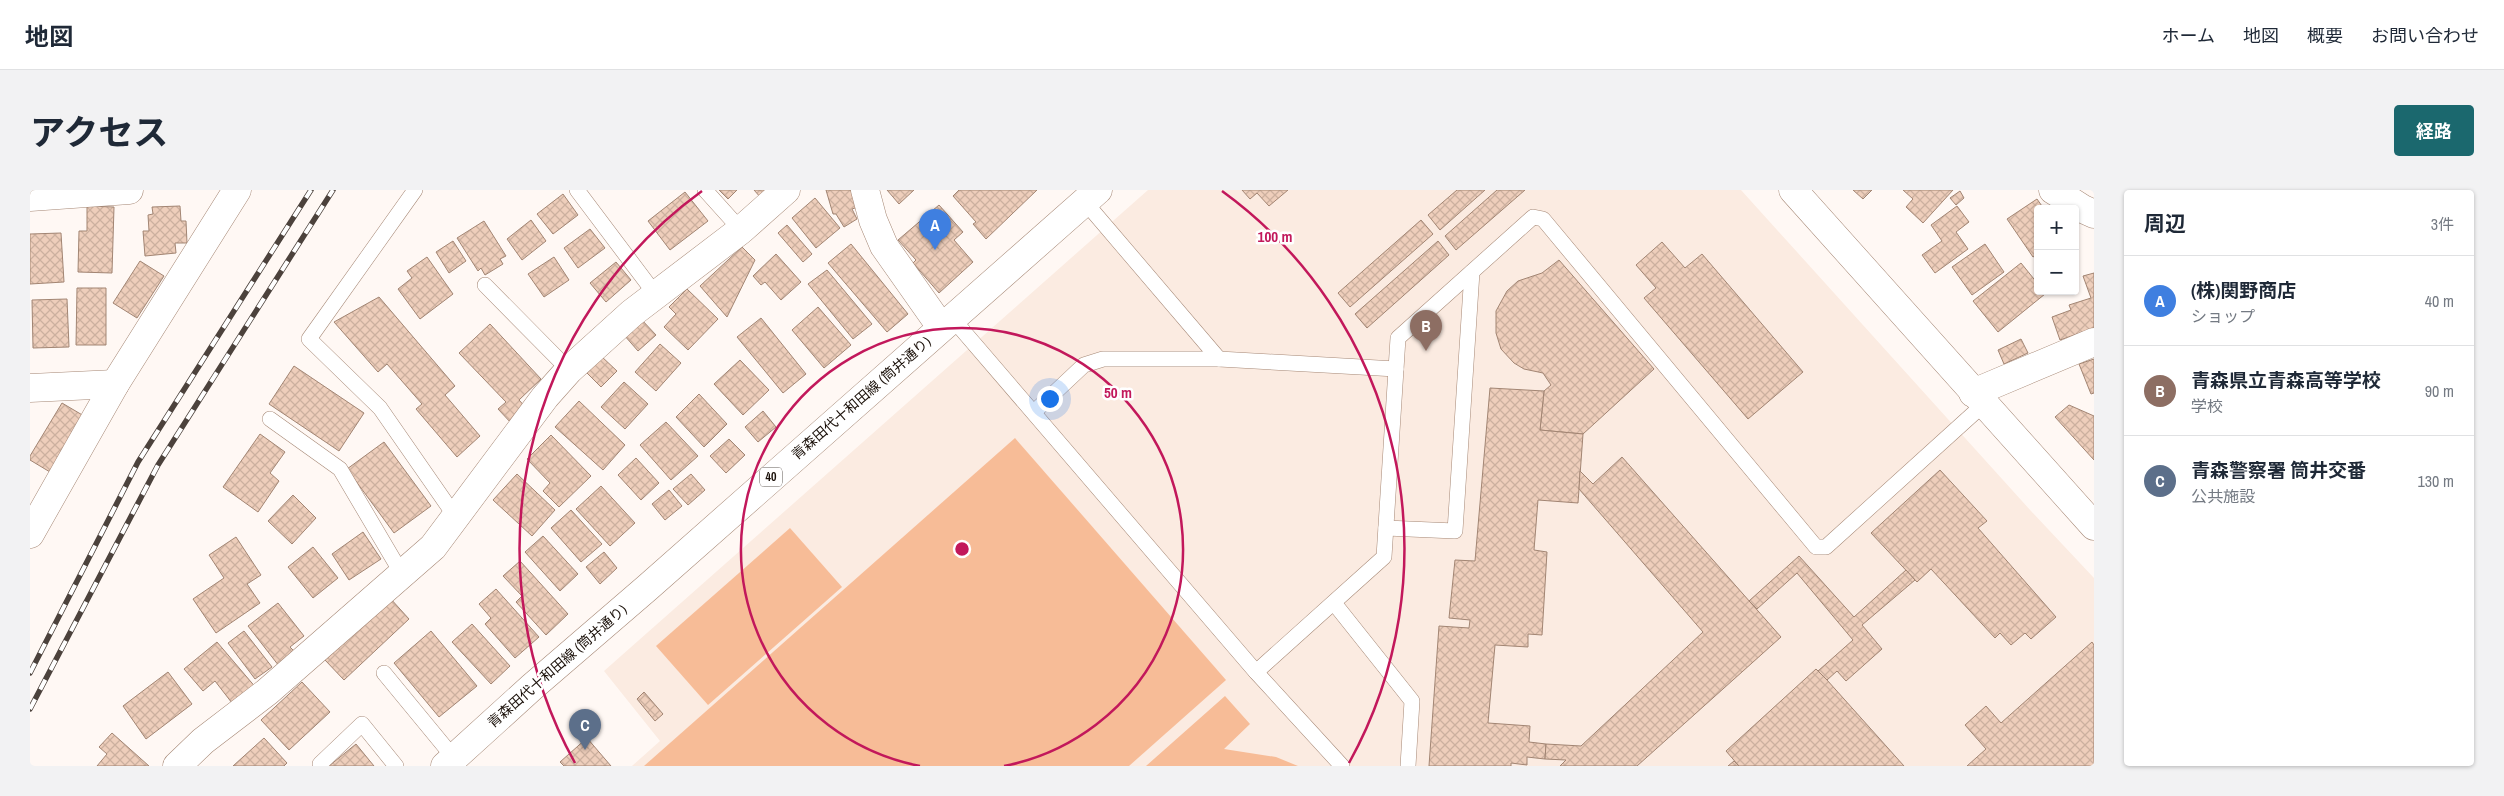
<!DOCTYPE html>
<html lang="ja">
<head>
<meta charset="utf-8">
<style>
	body { margin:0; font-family:"Archivo Narrow","Noto Sans JP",sans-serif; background:#f2f2f3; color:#1f2937 }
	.controls { position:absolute; right:15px; top:15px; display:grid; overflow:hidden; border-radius:5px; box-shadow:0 1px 4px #0004 }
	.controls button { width:45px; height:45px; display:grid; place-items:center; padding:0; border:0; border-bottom:1px solid #e0e1e3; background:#fff; color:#1f2937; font:25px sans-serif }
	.you { position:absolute; left:1019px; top:208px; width:18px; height:18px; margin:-12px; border:4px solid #fff; border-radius:50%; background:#1a73e8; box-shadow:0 0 0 8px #1a73e833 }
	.badge { display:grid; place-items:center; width:32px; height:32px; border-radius:50%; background:#1b686e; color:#fff; font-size:16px; font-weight:700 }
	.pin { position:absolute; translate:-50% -41px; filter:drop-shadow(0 1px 2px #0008) }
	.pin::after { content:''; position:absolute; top:26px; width:18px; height:15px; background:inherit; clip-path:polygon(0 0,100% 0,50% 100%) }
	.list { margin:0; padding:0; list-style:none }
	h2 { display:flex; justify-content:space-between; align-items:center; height:65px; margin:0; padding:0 20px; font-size:21px }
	h2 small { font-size:16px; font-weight:400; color:#747a83 }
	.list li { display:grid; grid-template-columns:32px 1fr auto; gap:15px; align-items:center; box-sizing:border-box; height:90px; padding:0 20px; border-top:1px solid #e0e1e3 }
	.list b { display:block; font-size:19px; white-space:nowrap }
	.list p { margin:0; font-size:16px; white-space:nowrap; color:#747a83 }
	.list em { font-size:16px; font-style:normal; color:#747a83 }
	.map { position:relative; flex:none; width:2064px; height:576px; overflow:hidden; border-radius:5px }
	header { display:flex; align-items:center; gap:30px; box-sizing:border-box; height:70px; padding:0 25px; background:#fff; border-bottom:1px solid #e0e1e3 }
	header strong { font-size:24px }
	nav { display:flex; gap:28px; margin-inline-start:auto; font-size:18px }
	.intro { display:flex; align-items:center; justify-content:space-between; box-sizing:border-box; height:120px; padding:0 30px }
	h1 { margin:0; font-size:35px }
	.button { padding:12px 22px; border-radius:5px; background:#1b686e; color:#fff; font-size:18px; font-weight:700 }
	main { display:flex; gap:30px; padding:0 30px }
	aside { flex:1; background:#fff; border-radius:5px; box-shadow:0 1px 4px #0004 }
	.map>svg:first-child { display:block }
</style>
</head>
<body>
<header>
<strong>地図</strong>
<nav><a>ホーム</a><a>地図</a><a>概要</a><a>お問い合わせ</a></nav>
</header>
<div class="intro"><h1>アクセス</h1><a class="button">経路</a></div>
<main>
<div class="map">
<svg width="2064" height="576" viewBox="0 0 2064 576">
	<defs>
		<pattern id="building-cross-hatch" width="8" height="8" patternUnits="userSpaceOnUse" patternTransform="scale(1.25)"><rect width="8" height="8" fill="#eecebb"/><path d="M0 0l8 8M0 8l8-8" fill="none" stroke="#ccb09f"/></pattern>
	</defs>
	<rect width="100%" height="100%" fill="#fff8f4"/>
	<polygon fill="#fbebe1" points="1118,0 1711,0 2001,321 2064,388 2064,576 602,576 630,551 574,481"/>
	<g fill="#f7bc97">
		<polygon points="985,248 1196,490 1099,576 614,576"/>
		<polygon points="760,338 812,397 678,515 626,456"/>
		<polygon points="1195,506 1220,534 1194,559 1246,567 1268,576 1116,576"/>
	</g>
	<g fill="url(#building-cross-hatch)" stroke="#a28573">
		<polygon points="689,0 707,0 698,9"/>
		<polygon points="724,0 740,0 731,8"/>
		<polygon points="796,0 824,0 828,17 822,19 827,29 814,37 806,24 803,24"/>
		<polygon points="857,0 884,0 869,14"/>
		<polygon points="929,0 1007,0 956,49 943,34 946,32 923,6"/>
		<polygon points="1212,0 1258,0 1239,16 1227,3 1220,9"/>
		<polygon points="1427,0 1455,0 1410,40 1398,25"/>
		<polygon points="1467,0 1495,0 1426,60 1415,46"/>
		<polygon points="1823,0 1842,0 1833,9"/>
		<polygon points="1873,0 1923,0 1893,33 1876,17 1883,9"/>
		<polygon points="1930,1 1934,8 1926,15 1920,8"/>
		<polygon points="655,2 678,31 640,60 618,31"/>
		<polygon points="533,4 548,25 523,44 507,24"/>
		<polygon points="785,8 810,38 786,58 762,28"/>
		<polygon points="2007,9 2014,19 2008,19 2008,64 2003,67 1977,29"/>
		<polygon points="909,15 933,42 924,50 943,72 909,103 883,73 886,70 868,50"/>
		<polygon points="57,16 84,17 82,83 48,82 49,41 57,41"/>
		<polygon points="150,16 151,31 156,31 157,53 145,53 146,63 115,66 113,41 119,41 118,25 123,24 122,17"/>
		<polygon points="1927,16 1939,32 1926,42 1938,59 1905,83 1892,65 1912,51 1901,35"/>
		<polygon points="501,30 516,51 492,70 477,49"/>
		<polygon points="1391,30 1403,44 1320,117 1308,103"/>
		<polygon points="454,31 476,66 470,69 473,74 455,85 451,78 448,81 427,48"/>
		<polygon points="757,35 782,64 773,72 748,43"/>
		<polygon points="560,39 575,58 548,78 534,58"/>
		<polygon points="31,43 34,92 0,94 0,44"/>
		<polygon points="423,51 436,71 419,83 406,62"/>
		<polygon points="1408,51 1419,65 1337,138 1325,124"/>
		<polygon points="1632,52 1655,78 1672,64 1773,182 1718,229 1614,108 1626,98 1606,75"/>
		<polygon points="821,54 878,124 857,142 798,73"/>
		<polygon points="1955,54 1974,82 1942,105 1922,77"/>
		<polygon points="712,57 725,70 697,127 670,96"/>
		<polygon points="746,64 771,92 751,110 735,92 731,95 723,86"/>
		<polygon points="397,67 423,104 390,129 368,99 382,88 377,81"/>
		<polygon points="524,67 539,90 514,107 498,84"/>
		<polygon points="1529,70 1624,179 1553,244 1510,240 1514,201 1521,195 1513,183 1494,179 1484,173 1471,159 1466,143 1466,121 1477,101 1488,91 1512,83"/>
		<polygon points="110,71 134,86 107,128 83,113"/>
		<polygon points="586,72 601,90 576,112 560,93"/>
		<polygon points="1991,73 2008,94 2008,101 2013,101 2015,104 1968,142 1943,111"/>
		<polygon points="797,80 842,134 823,149 778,94"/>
		<polygon points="2064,83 2064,138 2030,150 2022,127 2041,120 2039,115 2061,108 2053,86"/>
		<polygon points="47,98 76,98 76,155 46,155"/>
		<polygon points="657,99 688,129 658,160 634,137 646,124 639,117"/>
		<polygon points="349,107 425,196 415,205 450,246 427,267 386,219 392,214 357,174 348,182 304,132"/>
		<polygon points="37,109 39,157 3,158 2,110"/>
		<polygon points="788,117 821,155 794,178 762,140"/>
		<polygon points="731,128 776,184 753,203 707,147"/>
		<polygon points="611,129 626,145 608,161 594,145"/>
		<polygon points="460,134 511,189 489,210 498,220 482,234 468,219 476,212 429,163"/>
		<polygon points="1991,149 1998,163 1974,174 1968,160"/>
		<polygon points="630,154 651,173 626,201 605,182"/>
		<polygon points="571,166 587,181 571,197 556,182"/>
		<polygon points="2064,169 2064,203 2061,204 2049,174"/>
		<polygon points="710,170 739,200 713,225 684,194"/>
		<polygon points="264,176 334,223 309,261 239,214"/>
		<polygon points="594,192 618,214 595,239 571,217"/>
		<polygon points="1460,198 1514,201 1510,240 1553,244 1548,313 1508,310 1504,360 1517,362 1512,445 1498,444 1498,457 1465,455 1458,533 1500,536 1499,552 1516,554 1515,569 1497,567 1497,575 1481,573 1481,576 1399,576 1409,436 1439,438 1440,430 1419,428 1425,370 1445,371"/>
		<polygon points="669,204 697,234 674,257 646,227"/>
		<polygon points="549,211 595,255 573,280 525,237"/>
		<polygon points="32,213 54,226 20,282 0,270 0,266"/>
		<polygon points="2039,215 2064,226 2064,270 2025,227"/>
		<polygon points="733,221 746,237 728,252 715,237"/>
		<polygon points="636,232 668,266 641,290 610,255"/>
		<polygon points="230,244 255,262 240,283 249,291 228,322 193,297"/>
		<polygon points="521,245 561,286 529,317 513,301 520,293 497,269"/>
		<polygon points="699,249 715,265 696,283 680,266"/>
		<polygon points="354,252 401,316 364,343 317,279"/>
		<polygon points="1592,267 1751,447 1607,576 1530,576 1536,570 1515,569 1516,554 1551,556 1673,442 1549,299 1550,281 1563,294"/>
		<polygon points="606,268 629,293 611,310 588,285"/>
		<polygon points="1910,280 1957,331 1948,338 2026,427 2001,449 1995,443 1981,455 1970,443 1965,448 1901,379 1887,392 1841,343"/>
		<polygon points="487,284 525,320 502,346 463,310"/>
		<polygon points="661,284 675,300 658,315 643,299"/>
		<polygon points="571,296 605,333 580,356 546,319"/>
		<polygon points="639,300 652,316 635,330 622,314"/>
		<polygon points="263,305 286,328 262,354 238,331"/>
		<polygon points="541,320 572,354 551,372 521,338"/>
		<polygon points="333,342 351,369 319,390 302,364"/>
		<polygon points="513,346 548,384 530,401 495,362"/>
		<polygon points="206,347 231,385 217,394 230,413 186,443 163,409 194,388 179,365"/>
		<polygon points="283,357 308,388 283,408 258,377"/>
		<polygon points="574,362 587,378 570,394 556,377"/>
		<polygon points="1769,366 1824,427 1876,380 1885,390 1832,435 1852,459 1816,491 1807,481 1797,490 1788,481 1823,450 1767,383 1727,419 1719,411"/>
		<polygon points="490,371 538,424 516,445 486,412 492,406 473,386"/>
		<polygon points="466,399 509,447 485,468 455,434 461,428 449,414"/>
		<polygon points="360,408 379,429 314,490 295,470"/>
		<polygon points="248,413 274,446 260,457 266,463 249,476 218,436"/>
		<polygon points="442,434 480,476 461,494 422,452"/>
		<polygon points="214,441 242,477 225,489 198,453"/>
		<polygon points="401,441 447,496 409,527 364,473"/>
		<polygon points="187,452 227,499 202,513 185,491 173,501 154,479"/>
		<polygon points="2062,452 2064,455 2064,576 1937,576 1956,559 1935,535 1956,516 1971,533"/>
		<polygon points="1786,479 1797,490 1874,576 1709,576 1696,561"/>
		<polygon points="138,482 162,514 116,549 93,516"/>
		<polygon points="272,492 300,522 259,560 231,530"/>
		<polygon points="614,502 633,524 625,531 607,509"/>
		<polygon points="82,543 119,576 67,576 77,564 69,557"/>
		<polygon points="234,548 257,573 254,576 203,576"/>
		<polygon points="557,548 581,576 534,576 530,572"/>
		<polygon points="326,554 344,576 299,576"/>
		<polygon points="1704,571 1709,576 1698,576"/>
	</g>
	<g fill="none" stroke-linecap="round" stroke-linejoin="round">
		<g stroke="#a68876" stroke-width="16">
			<g id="lane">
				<polyline points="385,0 279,149 350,218 425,326"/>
				<polyline points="547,0 626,105"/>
				<polyline points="675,0 711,40"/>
				<polyline points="1055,12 1189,169"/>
				<polyline points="455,95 539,180"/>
				<polyline points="922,128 1226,482 1312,576"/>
				<polyline points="1004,222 1054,175 1073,169 1189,169 1366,179"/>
				<polyline points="240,229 310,279 372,384"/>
				<polyline points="1356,338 1425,341 1442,82"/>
				<polyline points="1304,413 1382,511 1378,576"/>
				<polyline points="1226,482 1354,367 1368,148 1503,27 1513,29 1786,357 1796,357 1954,214"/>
				<polyline points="354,483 424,568"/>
				<polyline points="290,574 332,534 366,576"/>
			</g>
		</g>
		<g stroke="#a68876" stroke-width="29">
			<g id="street">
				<polyline points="835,0 843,30 854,56 911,137"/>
				<polyline points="2023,0 2053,19 2064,24"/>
				<polyline points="0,7 99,0"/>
				<polyline points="0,198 85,194"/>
				<polyline points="1943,203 2064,152"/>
				<polyline points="0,344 85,194 207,0"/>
				<polyline points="147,576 173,551 237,502 403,357 515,207 539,180 602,123 711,40 756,0"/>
			</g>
		</g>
		<g stroke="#a68876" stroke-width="29">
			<polyline id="secondary" points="1763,0 2064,336"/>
		</g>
		<g stroke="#a68876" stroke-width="29">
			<polyline id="primary" points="415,576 502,497 617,398 1068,0"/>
		</g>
		<use href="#lane" stroke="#fff" stroke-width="15"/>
		<use href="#street" stroke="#fff" stroke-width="28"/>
		<use href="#secondary" stroke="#fff" stroke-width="28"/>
		<use href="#primary" stroke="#fff" stroke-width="28"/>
		<g stroke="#4c423c" stroke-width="5.5">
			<g id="rail">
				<polyline points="0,483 108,272 281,0"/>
				<polyline points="0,519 128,275 303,0"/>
			</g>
		</g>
		<use href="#rail" stroke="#fff" stroke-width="4" stroke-dasharray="11" stroke-linecap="butt"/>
	</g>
	<g fill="none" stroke="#c2185b" stroke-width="2.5">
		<path d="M890 576A221 221 0 1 1 974 576"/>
		<path d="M545 573A442 442 0 0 1 672 1M1192 1A442 442 0 0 1 1319 573"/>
	</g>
	<g text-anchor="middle" stroke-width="5" stroke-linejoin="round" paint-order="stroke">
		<rect fill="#fff" stroke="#5f5853" stroke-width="1" x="730" y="277.5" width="22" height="19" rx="4"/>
		<g font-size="12" font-weight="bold" fill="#1a1009">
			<text x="741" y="291">40</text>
		</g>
		<g font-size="14" fill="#1a1009" stroke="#fff">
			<text transform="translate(831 208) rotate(-41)" y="5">青森田代十和田線 (筒井通り)</text>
			<text transform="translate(527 476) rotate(-41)" y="5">青森田代十和田線 (筒井通り)</text>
		</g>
	</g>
	<circle cx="932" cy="359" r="8" fill="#c2185b" stroke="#fff" stroke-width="2.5"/>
	<g font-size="15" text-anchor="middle" font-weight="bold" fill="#c2185b" stroke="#fff" stroke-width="5" stroke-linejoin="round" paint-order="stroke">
		<text x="1245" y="52">100 m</text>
		<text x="1088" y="208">50 m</text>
	</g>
</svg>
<div class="controls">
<button>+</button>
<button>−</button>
</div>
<div class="you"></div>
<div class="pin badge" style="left:905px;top:60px;background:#3f7fe0">A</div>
<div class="pin badge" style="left:1396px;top:161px;background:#8d6e63">B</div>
<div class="pin badge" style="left:555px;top:560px;background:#5c6f8a">C</div>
</div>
<aside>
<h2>周辺<small>3件</small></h2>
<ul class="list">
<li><span class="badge" style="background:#3f7fe0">A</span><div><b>(株)関野商店</b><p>ショップ</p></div><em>40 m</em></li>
<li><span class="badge" style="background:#8d6e63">B</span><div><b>青森県立青森高等学校</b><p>学校</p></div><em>90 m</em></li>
<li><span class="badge" style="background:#5c6f8a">C</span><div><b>青森警察署 筒井交番</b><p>公共施設</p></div><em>130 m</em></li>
</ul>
</aside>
</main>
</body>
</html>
